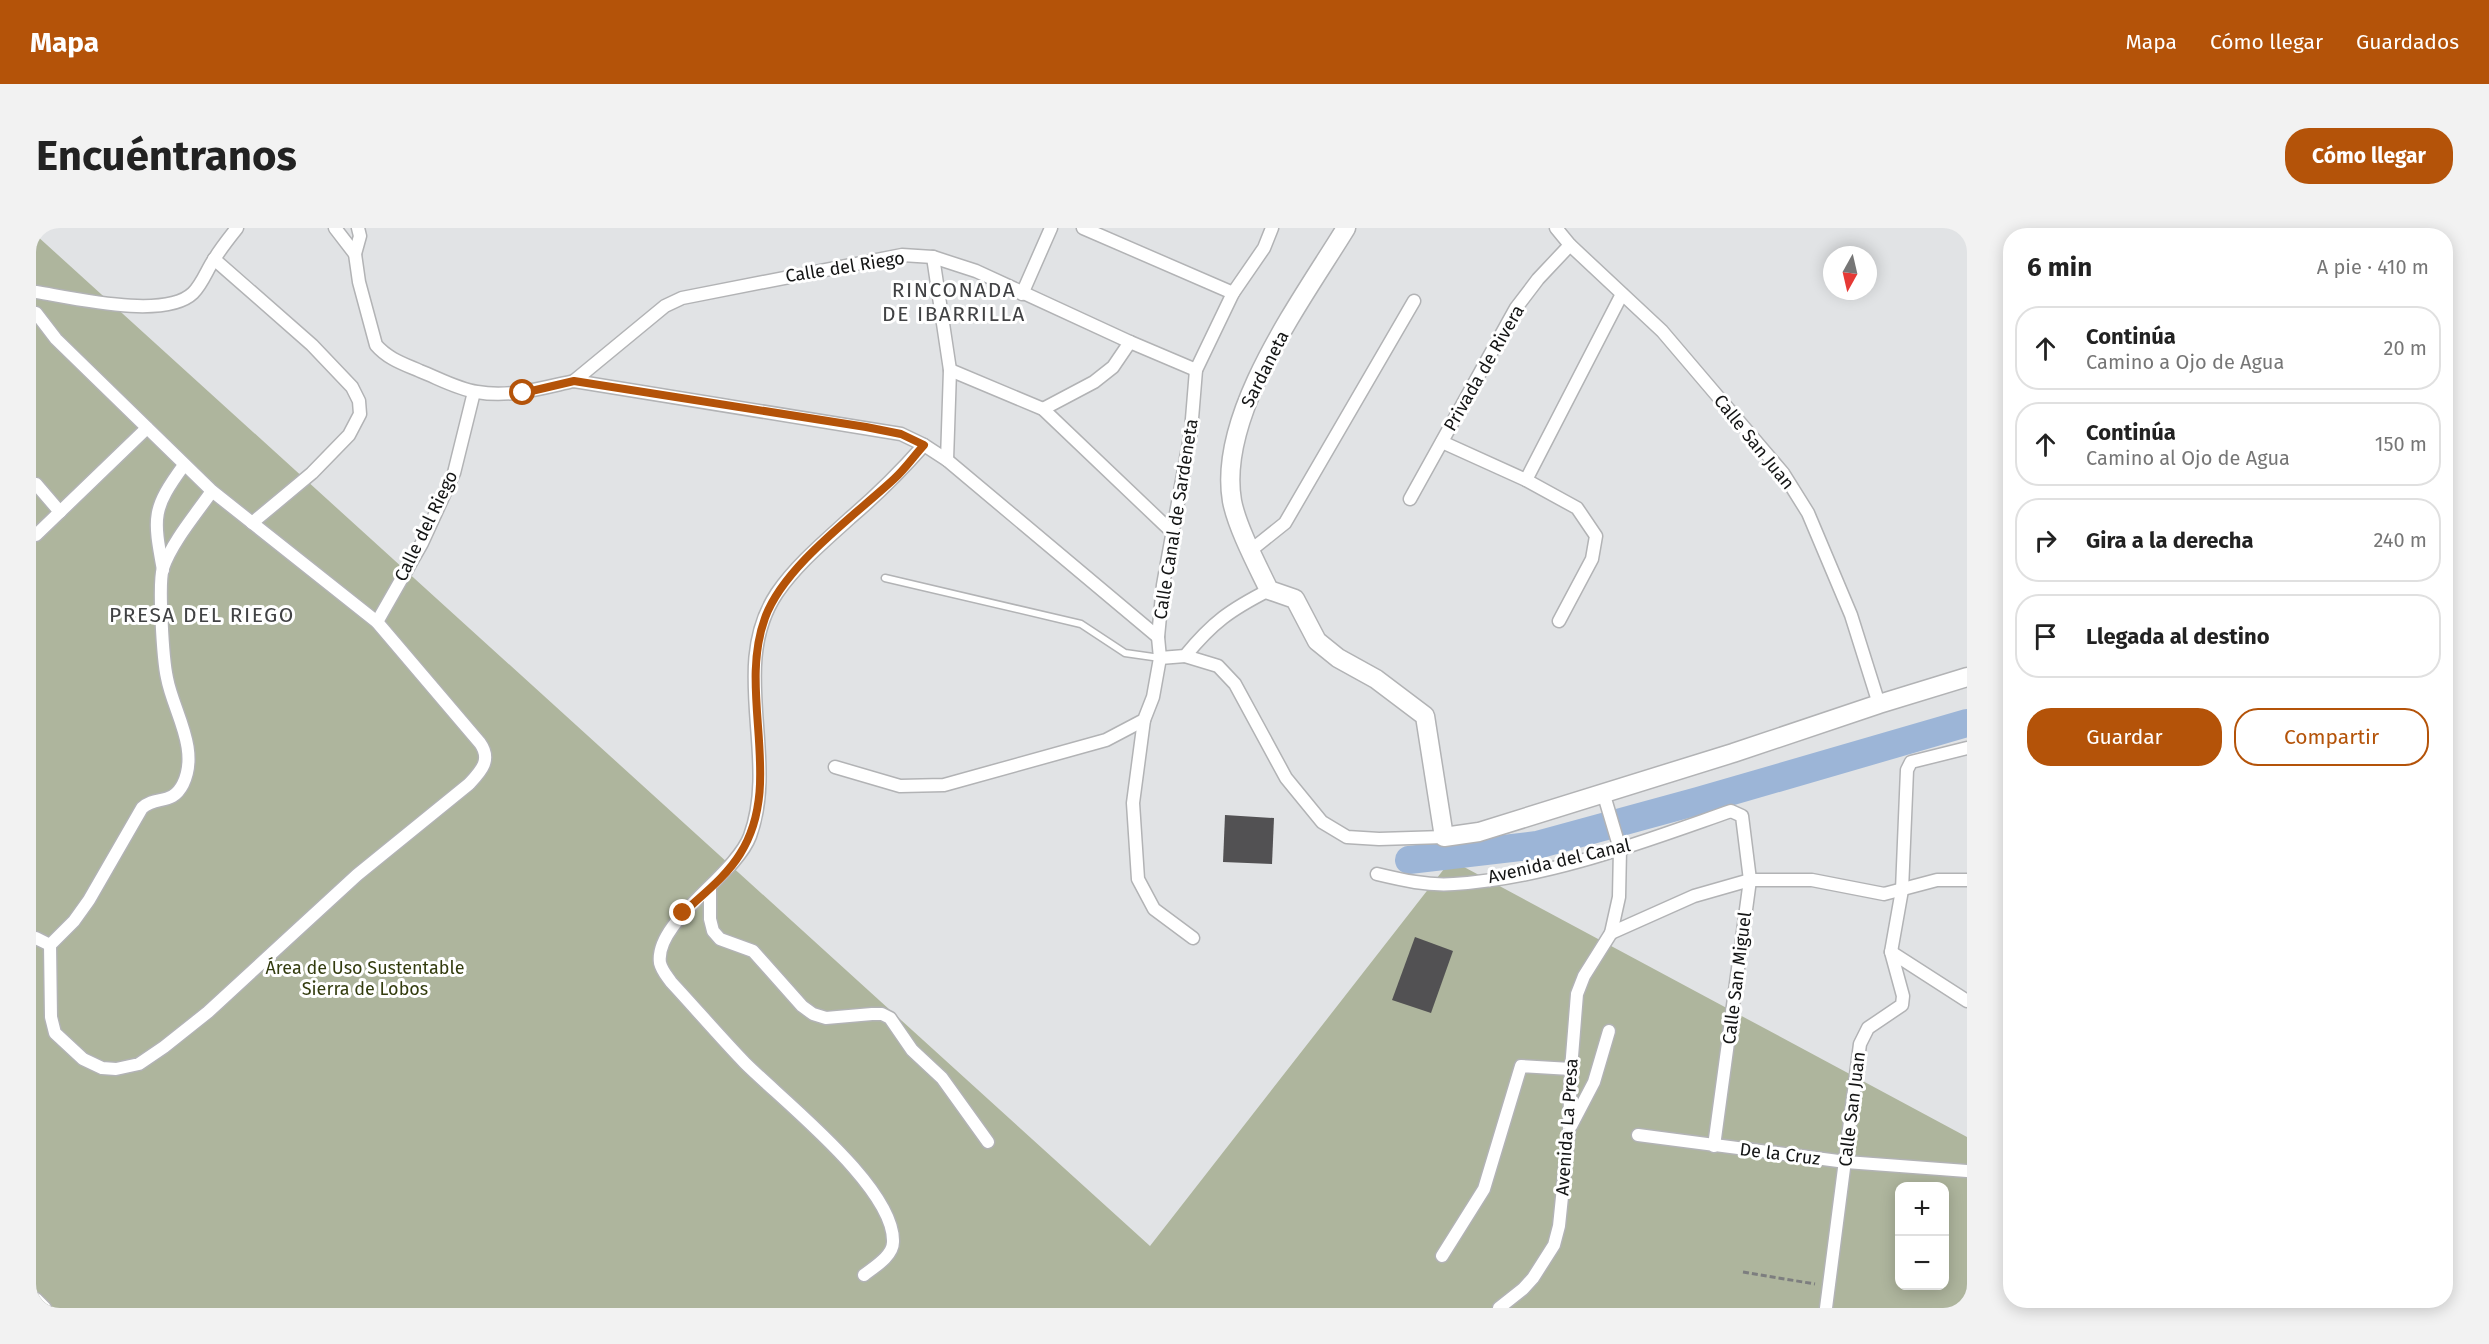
<!DOCTYPE html>
<html lang="es">
<head>
<meta charset="utf-8">
<style>
	body { margin:0; font-family:"Fira Sans",sans-serif; background:#f2f2f2; color:#222 }
	.controls { position:absolute; right:18px; bottom:18px; display:grid; overflow:hidden; border-radius:12px; box-shadow:0 3px 15px #0003 }
	.controls button { width:54px; height:54px; display:grid; place-items:center; padding:0; border:0; border-bottom:2px solid #e0e0e0; background:#fff; color:#222; font:30px sans-serif }
	.compass { position:absolute; left:1787px; top:18px; width:54px; height:54px; border-radius:50%; background:#fff; box-shadow:0 3px 15px #0003; rotate:188deg }
	.stop { position:absolute; width:18px; height:18px; margin:-14px; border:4px solid #b45309; border-radius:50%; background:#fff }
	.stop.end { background:#b45309; border-color:#fff; box-shadow:0 2px 6px #0008 }
	.list { margin:0; padding:0; list-style:none }
	h2 { display:flex; justify-content:space-between; align-items:center; height:78px; margin:0; padding:0 24px; font-size:26px }
	h2 small { font-size:20px; font-weight:400; color:#767676 }
	.list li { display:grid; grid-template-columns:39px 1fr auto; gap:18px; align-items:center; box-sizing:border-box; height:84px; margin:0 12px 12px; padding:0 12px; border:2px solid #e0e0e0; border-radius:24px }
	.list b { display:block; font-size:22px; white-space:nowrap }
	.list p { margin:0; font-size:20px; white-space:nowrap; color:#767676 }
	.list em { font-size:20px; font-style:normal; color:#767676 }
	.actions { display:flex; gap:12px; padding:18px 24px }
	.actions a { flex:1; padding:14px 0; border:2px solid #b45309; border-radius:24px; text-align:center; font-size:21px; color:#b45309 }
	.actions .main { background:#b45309; color:#fff }
	.icon { flex:none; width:33px; height:33px; fill:none; stroke:currentColor; stroke-width:2; stroke-linecap:round; stroke-linejoin:round }
	.map { position:relative; flex:none; width:1931px; height:1080px; overflow:hidden; border-radius:24px }
	header { display:flex; align-items:center; gap:36px; box-sizing:border-box; height:84px; padding:0 30px; background:#b45309; color:#fff }
	header strong { font-size:28px }
	nav { display:flex; gap:33px; margin-inline-start:auto; font-size:21px }
	.intro { display:flex; align-items:center; justify-content:space-between; box-sizing:border-box; height:144px; padding:0 36px }
	h1 { margin:0; font-size:42px }
	.button { padding:15px 27px; border-radius:24px; background:#b45309; color:#fff; font-size:21px; font-weight:700 }
	main { display:flex; gap:36px; padding:0 36px }
	aside { flex:1; background:#fff; border-radius:24px; box-shadow:0 3px 15px #0003 }
	.map>svg:first-child { display:block }
</style>
</head>
<body>
<header>
<strong>Mapa</strong>
<nav><a>Mapa</a><a>Cómo llegar</a><a>Guardados</a></nav>
</header>
<div class="intro"><h1>Encuéntranos</h1><a class="button">Cómo llegar</a></div>
<main>
<div class="map">
<svg width="1931" height="1080" viewBox="0 0 1931 1080">
	<rect width="100%" height="100%" fill="#e1e3e5"/>
	<path fill="#aeb59d" fill-rule="evenodd" d="M 0,7 L 1114,1018 L 1415,632 L 1931,909 L 1931,1080 L 0,1080 ZM 1864,958 L 1908,958 L 1908,1058 L 1864,1058 Z"/>
	<g fill="none" stroke-linecap="round" stroke-linejoin="round">
		<polyline stroke="#9cb5d7" stroke-width="28" points="1373,632 1501,617 1662,573 1931,495"/>
	</g>
	<g fill="#525153">
		<polygon points="1189,587 1238,590 1236,636 1187,634"/>
		<polygon points="1379,709 1417,723 1395,785 1356,772"/>
	</g>
	<g fill="none" stroke-linecap="round" stroke-linejoin="round">
		<g stroke="#b2b3b5" stroke-width="9">
			<polyline id="lane" points="849,350 1045,396 1089,425 1124,430"/>
		</g>
		<g stroke="#b2b3b5" stroke-width="15">
			<g id="street">
				<path d="M 299,0 L 319,26 L 323,54 L 340,117 C 352,131 368,136 384,143 C 402,150 421,161 441,164 C 474,170 506,160 538,153 L 865,206 L 888,217 L 911,232 L 1122,409"/>
				<polyline points="1047,0 1197,65"/>
				<polyline points="1520,0 1534,17 1626,103 1747,245 1772,285 1815,387 1843,476"/>
				<polyline points="319,26 324,8 322,0"/>
				<polyline points="897,29 914,142 911,232"/>
				<polyline points="178,31 276,117 316,159 323,173 324,186 313,207 276,245 216,295"/>
				<path d="M 0,64 C 37,70 129,92 157,65 C 167,55 171,41 179,30 C 185,20 193,10 201,0"/>
				<polyline points="986,66 1015,0"/>
				<path d="M 0,85 L 20,111 L 176,263 L 341,394 L 444,515 C 456,532 445,543 433,556 L 321,647 L 172,784 L 128,819 L 103,836 L 80,841 L 66,840 L 47,831 L 19,805 L 15,789 L 14,717 L 38,693 L 53,672 L 106,580 C 120,567 136,578 147,556 C 164,521 137,483 131,450 C 127,432 122,355 127,340 C 136,314 160,286 176,263"/>
				<polyline points="914,142 1007,181 1135,303"/>
				<polyline points="538,153 629,78 646,70 866,27 897,29 940,43 1094,114 1160,142"/>
				<polyline points="1007,181 1058,154 1077,139 1094,114"/>
				<polyline points="1406,214 1490,252 1541,280 1560,308 1556,331 1523,393"/>
				<polyline points="1490,252 1586,66"/>
				<polyline points="0,256 24,284"/>
				<polyline points="1374,271 1480,80 1502,51 1534,17"/>
				<polyline points="0,307 111,200"/>
				<polyline points="1214,323 1249,295 1378,73"/>
				<path d="M 127,342 C 117,288 116,281 148,237"/>
				<polyline points="341,394 386,315 418,245 438,164"/>
				<polyline points="1149,428 1182,438 1199,456 1250,550 1286,594 1311,609 1343,611 1408,609"/>
				<path d="M 1124,430 L 1149,428 C 1177,394 1194,382 1233,362"/>
				<polyline points="1108,492 1097,575 1102,651 1118,681 1157,710"/>
				<polyline points="799,539 864,558 908,557 1070,512 1108,492 1117,469 1124,430 1122,409 1127,357 1155,203 1160,142 1197,65 1228,20 1236,0"/>
				<path d="M 1341,646 C 1366,652 1392,658 1418,656 C 1513,650 1606,614 1695,583 L 1706,588 L 1714,652 L 1678,918"/>
				<polyline points="674,660 674,691 677,703 684,711 717,723 766,778 777,786 790,790 836,786 846,786 854,790 876,822 906,850 952,914"/>
				<polyline points="1575,705 1658,668 1714,652 1776,652 1848,666 1901,652 1931,652"/>
				<polyline points="0,710 14,717"/>
				<polyline points="1855,724 1931,773"/>
				<polyline points="1535,898 1558,854 1573,803"/>
				<polyline points="1602,907 1810,934 1931,943"/>
				<polyline points="1406,1028 1448,961 1485,838 1535,841"/>
				<path d="M 828,1047 C 838,1039 857,1028 857,1014 C 859,960 747,873 709,835 C 684,809 660,781 635,754 C 631,748 626,743 624,735 C 618,694 699,648 714,608 C 743,529 692,438 741,365 C 761,336 789,313 814,290 C 841,267 865,243 888,217"/>
				<polyline points="0,1071 9,1080"/>
				<polyline points="1463,1080 1487,1061 1497,1050 1518,1017 1523,998 1533,901 1535,841 1541,766 1548,748 1575,705 1583,669 1584,621 1567,564"/>
				<polyline points="1790,1080 1824,816 1832,800 1866,777 1867,768 1855,724 1866,662 1871,542 1875,534 1931,520"/>
			</g>
		</g>
		<g stroke="#b2b3b5" stroke-width="21">
			<path id="secondary" d="M 1310,0 C 1266,72 1181,186 1196,273 C 1201,299 1221,337 1233,362 L 1259,371 L 1281,413 L 1302,430 L 1340,451 L 1389,488 L 1408,609 L 1443,604 L 1697,525 L 1843,476 L 1931,449"/>
		</g>
		<polyline stroke="#7d7e7f" stroke-width="3" stroke-dasharray="6 3" stroke-linecap="butt" points="1707,1044 1779,1056"/>
		<use href="#lane" stroke="#fff" stroke-width="6"/>
		<use href="#street" stroke="#fff" stroke-width="12"/>
		<use href="#secondary" stroke="#fff" stroke-width="18"/>
	</g>
	<g fill="none" stroke-linecap="round" stroke-linejoin="round">
		<path stroke="#b45309" stroke-width="8" d="M 487,165 L 538,153 L 830,199 L 865,206 L 888,217 C 878,228 869,241 858,251 C 817,289 748,338 729,390 C 701,466 749,555 704,626 C 690,649 666,667 647,685"/>
	</g>
	<g text-anchor="middle" stroke-width="6" stroke-linejoin="round" paint-order="stroke">
		<g font-size="18" fill="#141515" stroke="#fff">
			<text transform="translate(809 39) rotate(-9)" y="6">Calle del Riego</text>
			<text transform="translate(1448 140) rotate(-60)" y="6">Privada de Rivera</text>
			<text transform="translate(1229 141) rotate(-63)" y="6">Sardaneta</text>
			<text transform="translate(1718 214) rotate(51)" y="6">Calle San Juan</text>
			<text transform="translate(1140 291) rotate(-81)" y="6">Calle Canal de Sardeneta</text>
			<text transform="translate(390 298) rotate(-64)" y="6">Calle del Riego</text>
			<text transform="translate(1523 633) rotate(-13)" y="6">Avenida del Canal</text>
			<text transform="translate(1701 750) rotate(-83)" y="6">Calle San Miguel</text>
			<text transform="translate(1816 881) rotate(-83)" y="6">Calle San Juan</text>
			<text transform="translate(1531 899) rotate(-86)" y="6">Avenida La Presa</text>
			<text transform="translate(1744 926) rotate(7)" y="6">De la Cruz</text>
		</g>
		<g font-size="18" fill="#333c0e" stroke="#fff">
			<text x="329" y="746">Área de Uso Sustentable<tspan x="329" dy="21">Sierra de Lobos</tspan></text>
		</g>
		<g font-size="21" letter-spacing="1.5" fill="#414244" stroke="#fff">
			<text x="918" y="69">RINCONADA<tspan x="918" dy="24">DE IBARRILLA</tspan></text>
			<text x="166" y="394">PRESA DEL RIEGO</text>
		</g>
	</g>
</svg>
<div class="controls">
<button>+</button>
<button>−</button>
</div>
<svg class="compass" viewBox="-18 -18 36 36"><path d="M0-13l5 13h-10z" fill="#e53935"/><path d="M0 13l5-13h-10z" fill="#767676"/></svg>
<div class="stop" style="left:487px;top:165px"></div>
<div class="stop end" style="left:647px;top:685px"></div>
</div>
<aside>
<h2>6 min<small>A pie · 410 m</small></h2>
<ul class="list">
<li><svg class="icon" aria-label="ahead" viewBox="0 0 24 24"><path d="M12 20V5M6 11l6-6 6 6"/></svg><div><b>Continúa</b><p>Camino a Ojo de Agua</p></div><em>20 m</em></li>
<li><svg class="icon" aria-label="ahead" viewBox="0 0 24 24"><path d="M12 20V5M6 11l6-6 6 6"/></svg><div><b>Continúa</b><p>Camino al Ojo de Agua</p></div><em>150 m</em></li>
<li><svg class="icon" aria-label="right" viewBox="0 0 24 24"><path d="M7 20v-9h11M14 6l5 5-5 5"/></svg><div><b>Gira a la derecha</b></div><em>240 m</em></li>
<li><svg class="icon" aria-label="arrive" viewBox="0 0 24 24"><path d="M6 21V4h12l-3 4 3 4H6"/></svg><div><b>Llegada al destino</b></div></li>
</ul>
<div class="actions"><a class="main">Guardar</a><a>Compartir</a></div>
</aside>
</main>
</body>
</html>
